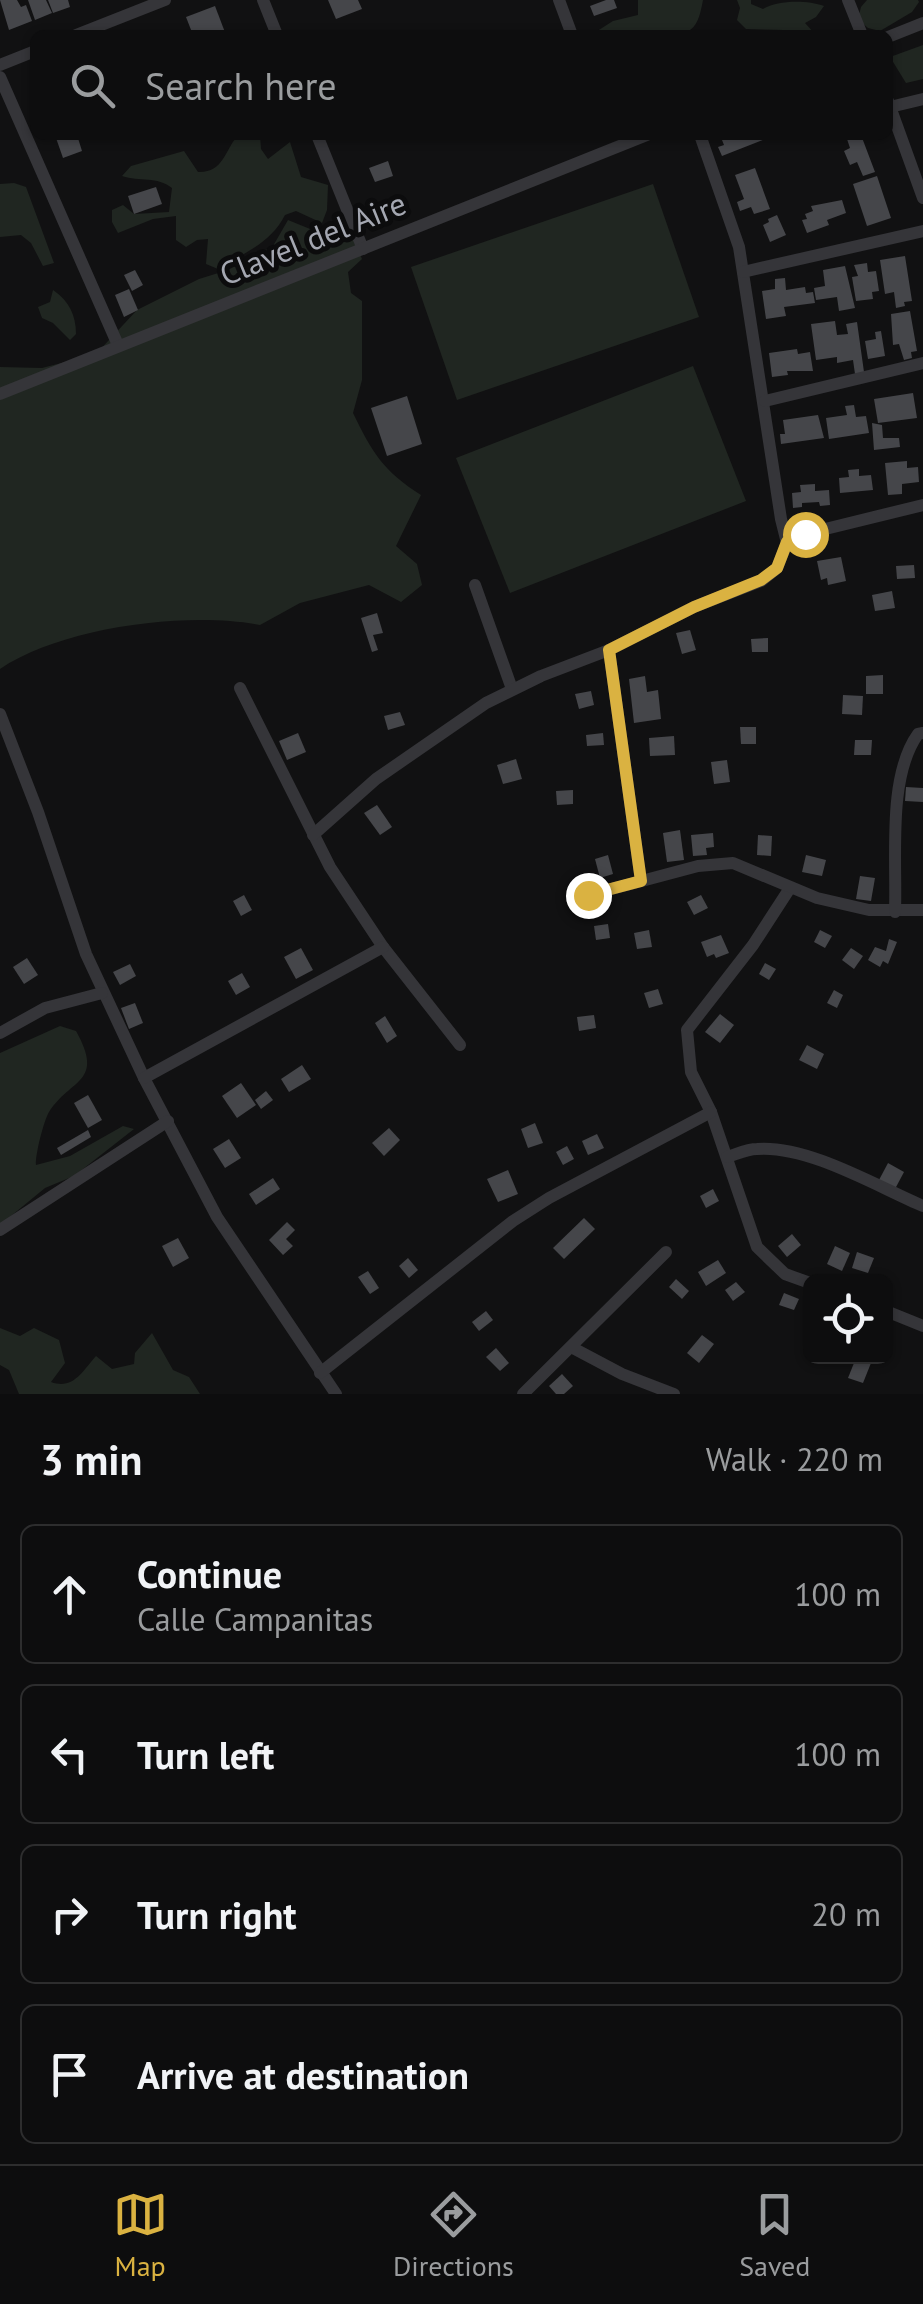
<!DOCTYPE html>
<html lang="en">
<head>
<meta charset="utf-8">
<style>
	body { margin:0; font-family:"PT Sans",sans-serif; background:#1b1b1c; color:#f1f3f6 }
	.controls { position:absolute; right:30px; bottom:30px; display:grid; overflow:hidden; border-radius:15px; box-shadow:0 2px 8px #0004 }
	.controls button { width:90px; height:90px; display:grid; place-items:center; padding:0; border:0; border-bottom:2px solid #2d2d2e; background:#0d0d0e; color:#f1f3f6; font:50px sans-serif }
	.stop { position:absolute; width:30px; height:30px; margin:-22px; border:8px solid #dab241; border-radius:50%; background:#fff }
	.stop.end { background:#dab241; border-color:#fff; box-shadow:0 2px 10px #0008 }
	.list { margin:0; padding:0; list-style:none }
	h2 { display:flex; justify-content:space-between; align-items:center; height:130px; margin:0; padding:0 40px; font-size:42px }
	h2 small { font-size:32px; font-weight:400; color:#9a9c9e }
	.list li { display:grid; grid-template-columns:65px 1fr auto; gap:30px; align-items:center; box-sizing:border-box; height:140px; margin:0 20px 20px; padding:0 20px; border:2px solid #2d2d2e; border-radius:15px }
	.list b { display:block; font-size:38px; white-space:nowrap }
	.list p { margin:0; font-size:32px; white-space:nowrap; color:#9a9c9e }
	.list em { font-size:32px; font-style:normal; color:#9a9c9e }
	.icon { flex:none; width:55px; height:55px; fill:none; stroke:currentColor; stroke-width:2; stroke-linecap:round; stroke-linejoin:round }
	.map { position:relative; flex:none; width:923px; height:1394px; overflow:hidden }
	.search { position:absolute; background:#0d0d0e; box-shadow:0 2px 8px #0004; left:30px; right:30px; top:30px; height:110px; display:flex; align-items:center; gap:25px; box-sizing:border-box; padding:0 35px; border-radius:15px; color:#9a9c9e; font-size:38px }
	.sheet { height:770px; background:#0d0d0e }
	nav { display:flex; justify-content:space-around; align-items:center; box-sizing:border-box; height:140px; border-top:2px solid #2d2d2e; background:#0d0d0e; font-size:28px; color:#9a9c9e }
	nav a { display:grid; justify-items:center; gap:5px }
	nav .on { color:#dab241 }
	.map>svg:first-child { display:block }
</style>
</head>
<body>
<div class="map">
<svg width="923" height="1394" viewBox="0 0 923 1394">
	<rect width="100%" height="100%" fill="#111112"/>
	<g fill="#202621">
		<path d="M 638,0 L 703,0 C 701,10 699,24 690,30 C 676,41 612,35 591,35 L 613,21 L 638,15 Z"/>
		<path d="M 737,0 L 751,0 L 751,4 L 763,9 C 778,0 807,0 824,6 L 816,17 L 805,23 L 816,35 L 786,35 L 784,30 L 746,29 L 737,20 L 740,8 Z"/>
		<polygon points="867,0 918,0 919,2 912,12 880,31 868,28 858,19 861,7"/>
		<polygon points="923,45 923,79 906,83 890,57"/>
		<path d="M 238,135 L 260,135 L 261,149 L 268,159 L 290,142 L 301,177 L 328,185 L 327,210 L 322,223 L 296,211 L 285,215 C 271,243 244,253 218,269 L 206,264 L 208,239 L 197,240 L 186,247 L 176,240 L 176,216 L 153,219 L 118,233 L 112,222 L 112,210 L 123,205 L 134,214 L 169,212 L 172,188 C 157,176 140,182 122,176 L 131,166 L 184,151 L 198,172 C 223,173 224,152 238,135 Z"/>
		<polygon points="14,183 26,187 54,263 43,266 31,243 21,235 0,237 0,184"/>
		<polygon points="653,184 699,317 457,400 411,267"/>
		<path d="M 288,220 L 315,231 L 349,229 L 362,259 L 348,272 L 351,293 L 362,301 L 362,380 L 353,413 C 372,452 383,471 421,495 L 396,546 L 417,564 L 422,585 L 401,602 L 369,585 L 300,603 L 260,625 C 187,611 62,627 0,669 L 0,367 L 42,368 L 96,354 L 137,310 L 199,279 L 228,270 L 273,246 Z"/>
		<path d="M 53,290 C 69,301 76,315 76,334 L 70,340 L 53,323 L 42,318 L 38,307 L 50,302 Z"/>
		<polygon points="693,366 746,501 510,593 456,458"/>
		<path d="M 60,1026 L 76,1031 C 105,1083 71,1078 49,1112 C 44,1120 35,1155 36,1165 L 70,1156 L 123,1126 L 134,1129 L 74,1176 L 45,1188 L 0,1225 L 0,1053 Z"/>
		<path d="M 0,1328 L 20,1336 L 34,1328 L 59,1340 L 65,1363 L 51,1382 C 73,1390 82,1372 96,1356 L 112,1369 L 134,1364 L 135,1353 L 152,1333 L 173,1370 L 189,1377 L 200,1394 L 19,1394 L 9,1370 L 0,1365 Z"/>
	</g>
	<g fill="#45464a">
		<polygon points="0,0 17,0 21,7 26,5 32,21 9,30"/>
		<polygon points="28,0 46,0 52,13 35,20"/>
		<polygon points="48,0 68,0 70,7 53,13"/>
		<polygon points="328,0 358,0 362,9 336,19"/>
		<polygon points="606,0 614,0 617,8 594,16 590,6"/>
		<polygon points="215,6 226,35 193,35 186,17"/>
		<polygon points="65,135 77,135 82,151 63,158 56,138"/>
		<polygon points="734,135 764,135 765,139 722,156 718,147 724,145 722,140"/>
		<polygon points="861,135 875,172 863,176 857,162 850,165 844,151 850,148 846,136"/>
		<polygon points="388,161 393,176 375,182 369,168"/>
		<polygon points="755,168 770,209 754,214 751,207 740,211 737,202 744,199 735,175"/>
		<polygon points="877,176 891,218 867,226 853,184"/>
		<polygon points="156,187 162,204 134,214 128,196"/>
		<polygon points="842,200 846,213 827,220 829,225 807,233 802,220 807,219 805,214 813,211 811,206"/>
		<polygon points="777,215 786,235 770,242 763,225 769,222 768,219"/>
		<polygon points="905,256 912,301 904,302 905,306 896,308 894,292 885,294 880,260"/>
		<polygon points="867,263 868,272 876,271 879,291 872,292 873,299 856,301 852,277 858,276 854,265"/>
		<polygon points="845,266 855,308 839,311 837,297 816,300 814,288 825,286 823,270"/>
		<polygon points="135,270 143,285 132,291 124,275"/>
		<polygon points="785,278 786,290 805,287 806,293 813,292 815,303 784,307 786,316 766,319 762,291 775,289 775,279"/>
		<polygon points="129,289 138,310 124,317 115,295"/>
		<polygon points="910,311 917,351 911,352 912,358 904,360 899,344 893,345 891,314"/>
		<polygon points="835,321 837,335 848,334 846,324 857,322 864,372 855,374 853,360 837,363 837,357 816,360 811,324"/>
		<polygon points="881,331 885,356 868,359 865,341 876,339 875,332"/>
		<polygon points="797,349 798,354 810,352 813,371 787,371 788,375 772,377 769,353"/>
		<polygon points="913,393 917,418 878,423 874,399"/>
		<polygon points="407,396 422,444 387,456 371,408"/>
		<polygon points="854,405 856,417 866,416 869,433 829,439 826,418 847,415 845,406"/>
		<polygon points="818,415 824,438 781,444 780,434 785,434 783,420"/>
		<polygon points="872,423 882,425 883,438 899,438 900,447 874,450"/>
		<polygon points="907,461 907,468 918,467 919,482 902,484 902,494 888,495 885,463"/>
		<polygon points="859,469 859,476 871,475 873,490 840,493 839,478 849,477 848,470"/>
		<polygon points="815,484 815,491 829,490 830,505 820,506 819,502 802,503 802,507 793,508 792,493 801,492 800,485"/>
		<polygon points="841,557 846,581 828,585 827,578 821,580 817,561"/>
		<polygon points="914,565 915,578 897,579 896,566"/>
		<polygon points="892,591 895,608 875,611 872,595"/>
		<polygon points="377,613 383,633 373,635 378,650 372,652 361,618"/>
		<polygon points="690,630 696,650 682,654 676,633"/>
		<polygon points="768,638 768,652 752,652 751,639"/>
		<polygon points="883,675 883,694 866,694 866,676"/>
		<polygon points="645,676 647,692 658,690 661,719 634,723 629,679"/>
		<polygon points="591,691 594,705 579,709 575,694"/>
		<polygon points="843,695 863,696 862,715 842,714"/>
		<polygon points="400,712 405,725 388,730 384,716"/>
		<polygon points="740,727 756,727 756,744 741,744"/>
		<polygon points="298,733 306,752 287,760 279,741"/>
		<polygon points="603,733 604,745 587,746 586,735"/>
		<polygon points="674,736 675,755 650,756 649,738"/>
		<polygon points="855,740 872,740 871,755 854,755"/>
		<polygon points="516,759 522,779 503,784 497,765"/>
		<polygon points="727,760 730,782 714,784 711,762"/>
		<polygon points="906,787 923,788 923,802 905,801"/>
		<polygon points="573,790 573,804 557,805 556,791"/>
		<polygon points="377,805 392,827 380,835 364,813"/>
		<polygon points="680,830 684,860 667,862 663,833"/>
		<polygon points="713,833 714,847 706,848 707,855 693,856 691,835"/>
		<polygon points="758,835 772,836 771,856 757,855"/>
		<polygon points="608,855 613,874 600,878 595,859"/>
		<polygon points="806,855 826,860 822,876 802,872"/>
		<polygon points="860,876 875,878 871,901 856,899"/>
		<polygon points="244,895 252,910 241,916 233,901"/>
		<polygon points="701,895 708,908 694,915 687,902"/>
		<polygon points="608,924 610,938 596,940 594,926"/>
		<polygon points="649,930 652,947 637,949 634,933"/>
		<polygon points="820,930 832,936 825,948 814,942"/>
		<polygon points="721,935 729,953 716,958 714,954 707,957 701,942"/>
		<polygon points="889,939 897,942 888,964 883,961 880,967 868,960 875,947 886,951"/>
		<polygon points="301,948 313,970 296,979 284,957"/>
		<polygon points="851,948 863,956 854,969 842,960"/>
		<polygon points="27,958 38,975 24,984 13,967"/>
		<polygon points="765,963 776,969 769,980 759,974"/>
		<polygon points="130,964 136,976 120,985 113,972"/>
		<polygon points="242,973 250,987 236,995 228,981"/>
		<polygon points="658,989 663,1004 649,1008 644,993"/>
		<polygon points="834,990 843,995 837,1008 827,1003"/>
		<polygon points="135,1003 143,1023 129,1029 121,1008"/>
		<polygon points="720,1014 734,1025 720,1043 705,1032"/>
		<polygon points="594,1015 596,1028 579,1031 577,1017"/>
		<polygon points="385,1016 397,1036 387,1043 375,1023"/>
		<polygon points="807,1045 824,1054 817,1069 799,1060"/>
		<polygon points="302,1065 311,1079 289,1092 281,1079"/>
		<polygon points="241,1083 256,1105 237,1118 222,1096"/>
		<polygon points="266,1091 273,1100 261,1109 255,1100"/>
		<polygon points="88,1095 102,1120 88,1128 74,1103"/>
		<polygon points="535,1123 543,1143 528,1148 521,1129"/>
		<polygon points="389,1128 400,1140 384,1156 372,1143"/>
		<polygon points="88,1130 91,1137 61,1155 57,1148"/>
		<polygon points="597,1134 604,1148 588,1155 582,1141"/>
		<polygon points="229,1139 241,1158 225,1168 213,1149"/>
		<polygon points="567,1146 574,1159 563,1165 556,1152"/>
		<polygon points="888,1163 904,1172 895,1189 879,1180"/>
		<polygon points="508,1170 518,1194 498,1202 487,1179"/>
		<polygon points="273,1178 280,1189 256,1205 249,1194"/>
		<polygon points="713,1189 719,1201 706,1208 700,1196"/>
		<polygon points="584,1218 595,1229 564,1259 553,1248"/>
		<polygon points="287,1222 295,1230 286,1239 293,1246 283,1255 269,1240"/>
		<polygon points="792,1234 801,1245 787,1257 778,1246"/>
		<polygon points="178,1238 189,1258 173,1267 162,1246"/>
		<polygon points="835,1246 850,1253 842,1271 827,1264"/>
		<polygon points="857,1252 874,1258 868,1273 852,1268"/>
		<polygon points="408,1258 418,1270 409,1278 399,1266"/>
		<polygon points="718,1260 726,1273 706,1286 698,1272"/>
		<polygon points="368,1271 379,1288 370,1294 358,1277"/>
		<polygon points="676,1279 689,1291 682,1299 669,1287"/>
		<polygon points="736,1282 745,1292 733,1301 725,1290"/>
		<polygon points="784,1293 799,1299 794,1310 779,1305"/>
		<polygon points="486,1311 493,1320 479,1331 472,1322"/>
		<polygon points="702,1335 714,1344 699,1363 687,1353"/>
		<polygon points="496,1348 509,1363 500,1371 486,1357"/>
		<polygon points="856,1358 871,1363 863,1383 848,1378"/>
		<polygon points="562,1374 573,1386 564,1394 556,1394 549,1386"/>
	</g>
	<g fill="none" stroke-linecap="round" stroke-linejoin="round">
		<g stroke="#353539" stroke-width="12">
			<polyline points="263,0 277,35"/>
			<polyline points="559,0 572,35"/>
			<polyline points="848,0 862,35"/>
			<polyline points="76,35 165,0"/>
			<polyline points="888,37 923,23"/>
			<polyline points="0,65 35,51"/>
			<polyline points="0,77 118,345"/>
			<polyline points="888,101 923,198"/>
			<polyline points="890,107 923,99"/>
			<polyline points="317,135 363,249"/>
			<polyline points="700,135 739,247 781,519 787,543"/>
			<polyline points="743,272 923,231"/>
			<polyline points="0,394 647,135"/>
			<polyline points="765,401 923,363"/>
			<polyline points="475,585 512,689"/>
			<polyline points="609,650 641,881"/>
			<polyline points="240,688 330,867 383,947 460,1045"/>
			<polyline points="0,714 38,812 86,954 144,1078 217,1217 336,1394"/>
			<polyline points="313,835 376,779 486,703 541,676 609,650 694,607 761,581 777,568 787,543 805,534 923,505"/>
			<polyline points="790,888 753,945 687,1030 691,1072 711,1112 757,1247 785,1274 810,1283"/>
			<polyline points="589,895 698,866 733,863 817,898 869,910 923,910"/>
			<path d="M 895,912 C 897,860 887,777 918,734 L 923,733"/>
			<polyline points="0,1033 45,1008 102,993"/>
			<polyline points="144,1078 383,947"/>
			<path d="M 727,1157 C 737,1154 747,1149 757,1149 C 808,1145 876,1186 923,1206"/>
			<polyline points="0,1230 168,1121"/>
			<polyline points="886,1311 923,1326"/>
			<polyline points="571,1347 622,1374 674,1394"/>
			<polyline points="320,1373 513,1221 549,1198 711,1112"/>
			<polyline points="523,1394 666,1252"/>
		</g>
	</g>
	<g fill="none" stroke-linecap="round" stroke-linejoin="round">
		<polyline stroke="#dab241" stroke-width="12" points="588,895 641,881 609,650 694,607 761,580 777,568 787,542 805,534"/>
	</g>
	<g text-anchor="middle" stroke-width="10" stroke-linejoin="round" paint-order="stroke">
		<g font-size="32" fill="#a4a7b1" stroke="#0c0c0d">
			<text transform="translate(313 239) rotate(-22)" y="11">Clavel del Aire</text>
		</g>
	</g>
</svg>
<div class="controls">
<button><svg class="icon" aria-label="locate" viewBox="0 0 24 24"><circle cx="12" cy="12" r="6"/><path d="M12 2v4M12 18v4M2 12h4M18 12h4"/></svg></button>
</div>
<div class="stop" style="left:805px;top:534px"></div>
<div class="stop end" style="left:588px;top:895px"></div>
<div class="search"><svg class="icon" aria-label="search" viewBox="0 0 24 24"><circle cx="10" cy="10" r="6"/><path d="M15 15l6 6"/></svg>Search here</div>
</div>
<section class="sheet">
<h2>3 min<small>Walk · 220 m</small></h2>
<ul class="list">
<li><svg class="icon" aria-label="ahead" viewBox="0 0 24 24"><path d="M12 20V5M6 11l6-6 6 6"/></svg><div><b>Continue</b><p>Calle Campanitas</p></div><em>100 m</em></li>
<li><svg class="icon" aria-label="left" viewBox="0 0 24 24"><path d="M17 20v-9H6M10 6l-5 5 5 5"/></svg><div><b>Turn left</b></div><em>100 m</em></li>
<li><svg class="icon" aria-label="right" viewBox="0 0 24 24"><path d="M7 20v-9h11M14 6l5 5-5 5"/></svg><div><b>Turn right</b></div><em>20 m</em></li>
<li><svg class="icon" aria-label="arrive" viewBox="0 0 24 24"><path d="M6 21V4h12l-3 4 3 4H6"/></svg><div><b>Arrive at destination</b></div></li>
</ul>
</section>
<nav>
<a class="on"><svg class="icon" aria-label="map" viewBox="0 0 24 24"><path d="M3 6l6-2 6 2 6-2v14l-6 2-6-2-6 2zM9 4v14M15 6v14"/></svg>Map</a>
<a><svg class="icon" aria-label="directions" viewBox="0 0 24 24"><path d="M12 3l9 9-9 9-9-9zM9 14v-3h6M13 9l2 2-2 2"/></svg>Directions</a>
<a><svg class="icon" aria-label="saved" viewBox="0 0 24 24"><path d="M7 4h10v16l-5-4-5 4z"/></svg>Saved</a>
</nav>
</body>
</html>
